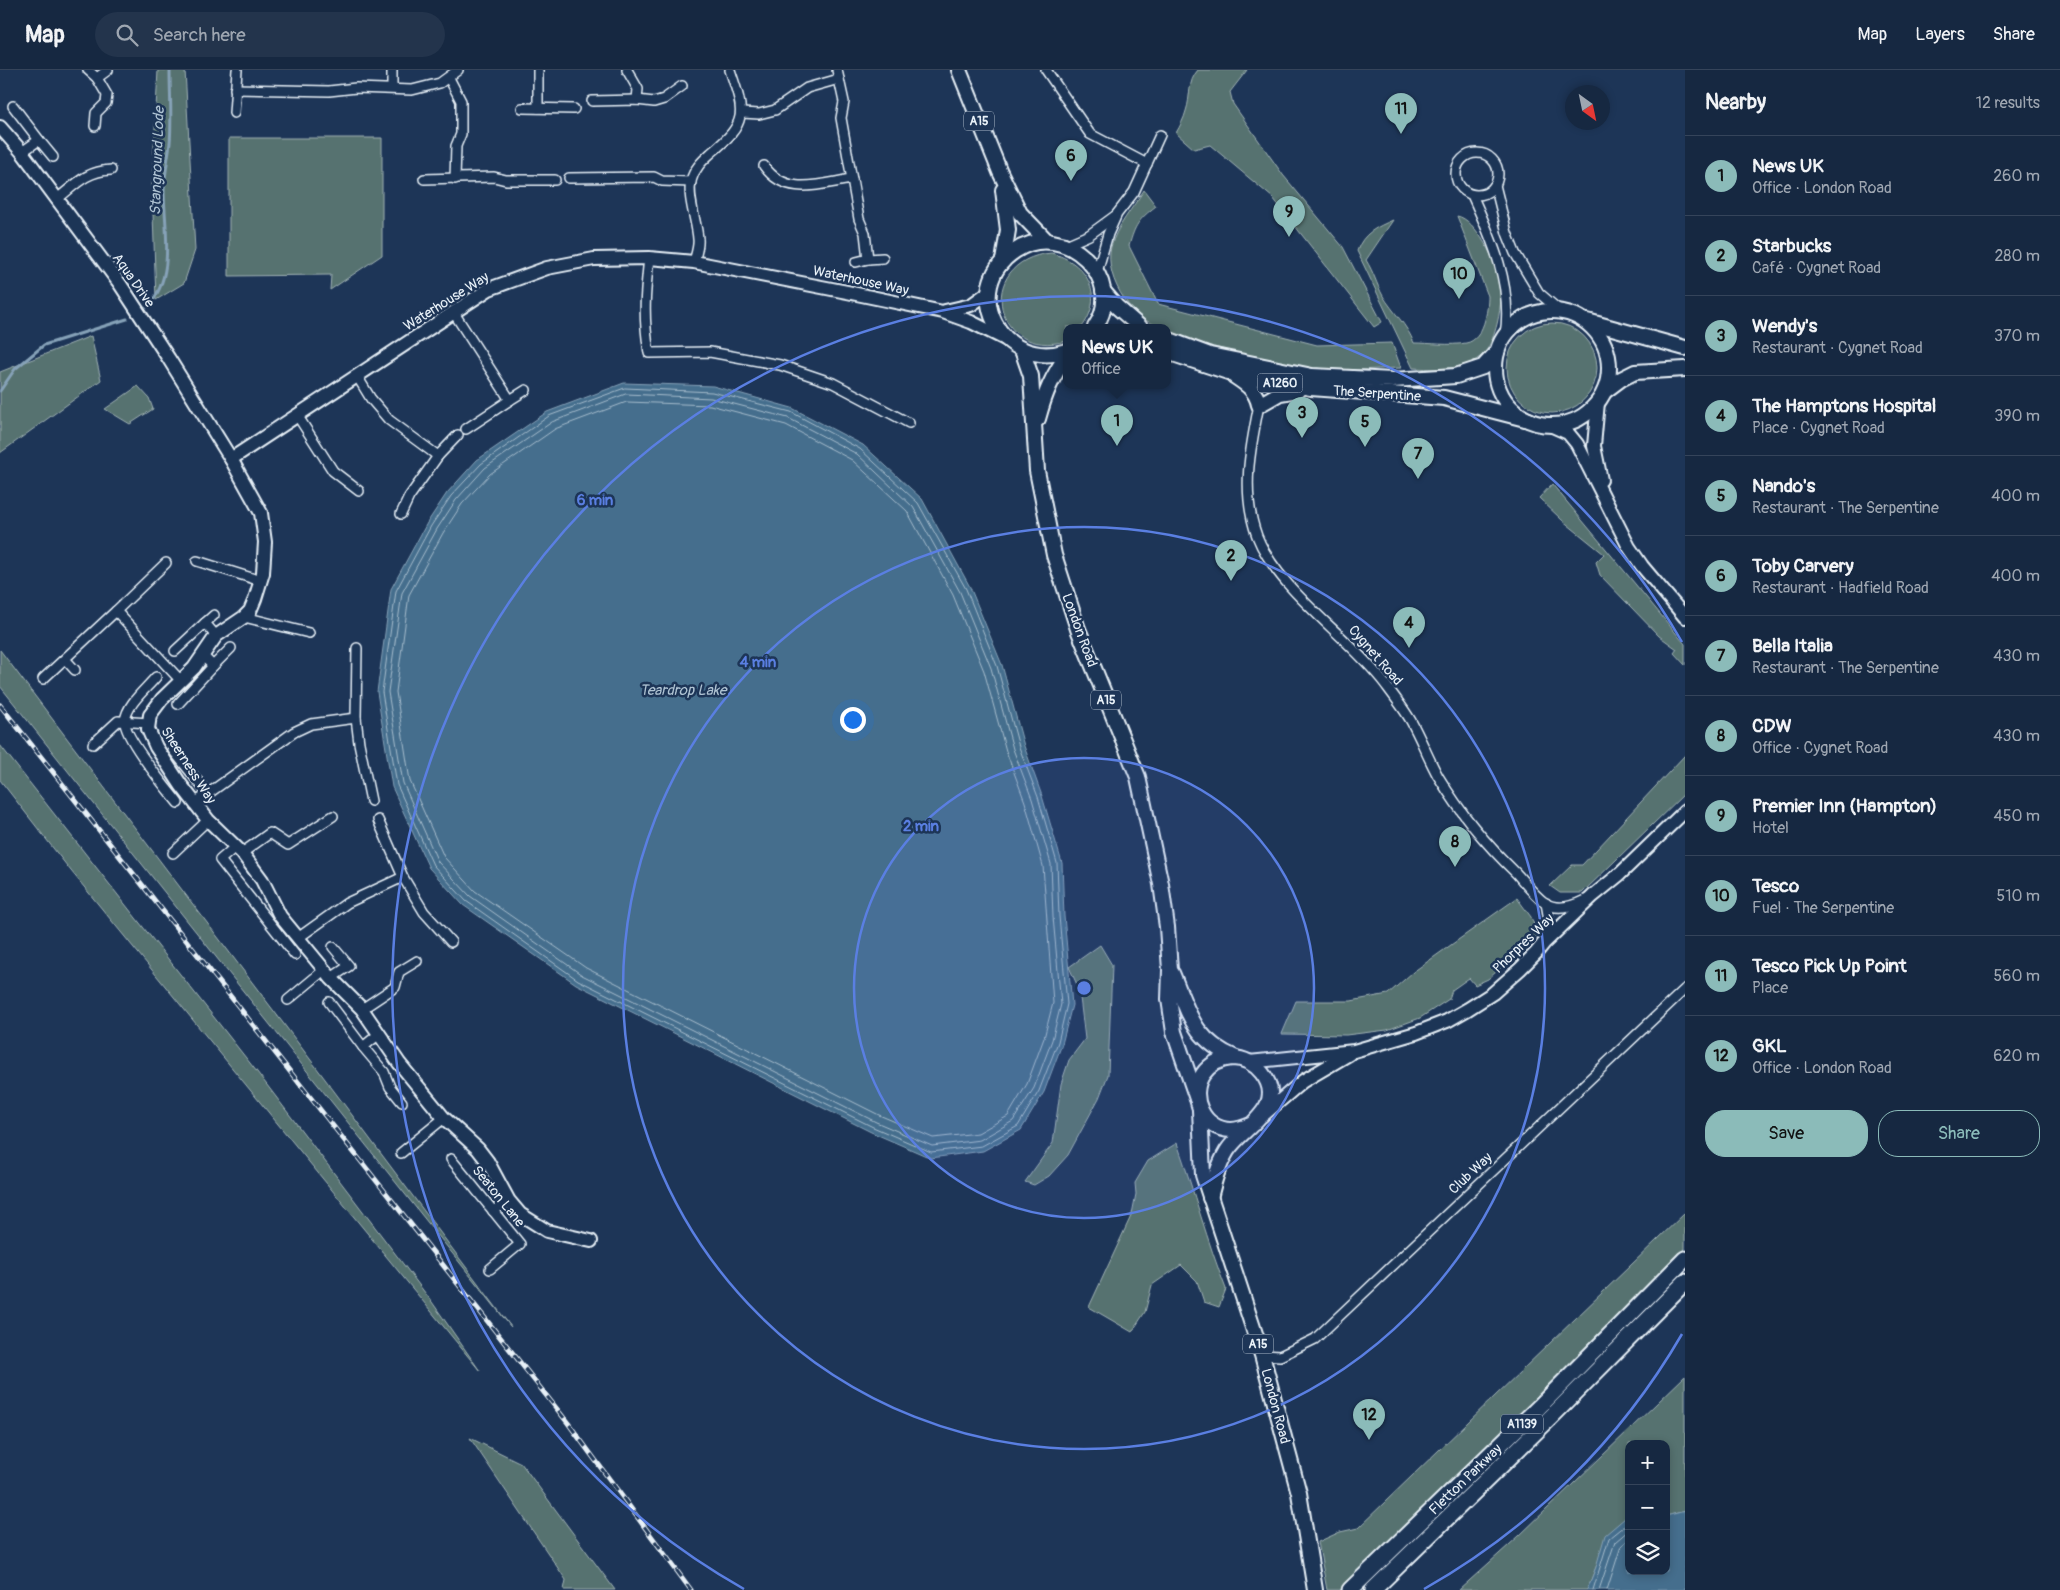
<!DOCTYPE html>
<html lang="en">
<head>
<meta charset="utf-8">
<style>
	body { margin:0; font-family:Pangolin,sans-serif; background:#23344c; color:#f1f3f6 }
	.controls { position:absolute; right:15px; bottom:15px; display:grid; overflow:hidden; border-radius:10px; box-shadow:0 2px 8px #0003 }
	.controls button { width:45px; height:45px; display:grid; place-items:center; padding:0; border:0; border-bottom:1px solid #35445a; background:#162841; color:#f1f3f6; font:25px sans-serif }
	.compass { position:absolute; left:1565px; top:15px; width:45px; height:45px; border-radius:50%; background:#162841; box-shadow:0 2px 8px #0003; rotate:147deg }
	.you { position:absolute; left:852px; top:649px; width:18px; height:18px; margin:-12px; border:4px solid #fff; border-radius:50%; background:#1a73e8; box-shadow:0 0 0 8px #1a73e833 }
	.badge { display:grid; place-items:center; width:32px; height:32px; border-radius:50%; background:#8bbbb9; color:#111; font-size:16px; font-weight:700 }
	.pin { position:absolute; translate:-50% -41px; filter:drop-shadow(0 1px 2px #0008) }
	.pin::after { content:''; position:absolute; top:26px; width:18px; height:15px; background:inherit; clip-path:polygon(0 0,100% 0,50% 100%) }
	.popup { position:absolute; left:1063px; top:254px; width:108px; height:65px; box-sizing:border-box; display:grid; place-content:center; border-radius:10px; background:#162841; filter:drop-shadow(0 1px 4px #0005); font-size:16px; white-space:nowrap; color:#9ea6b1 }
	.popup b { font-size:19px; color:#f1f3f6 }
	.popup::after { content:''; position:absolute; left:50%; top:100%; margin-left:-10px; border:10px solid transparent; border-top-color:#162841 }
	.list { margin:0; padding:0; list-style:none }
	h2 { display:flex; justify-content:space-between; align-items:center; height:65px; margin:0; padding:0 20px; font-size:21px }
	h2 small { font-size:16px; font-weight:400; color:#9ea6b1 }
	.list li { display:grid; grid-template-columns:32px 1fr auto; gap:15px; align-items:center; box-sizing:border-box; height:80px; padding:0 20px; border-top:1px solid #35445a }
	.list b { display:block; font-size:19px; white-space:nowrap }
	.list p { margin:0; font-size:16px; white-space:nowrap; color:#9ea6b1 }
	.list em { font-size:16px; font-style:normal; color:#9ea6b1 }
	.actions { display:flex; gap:10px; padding:15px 20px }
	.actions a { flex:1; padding:11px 0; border:1px solid #8bbbb9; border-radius:20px; text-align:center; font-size:18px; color:#8bbbb9 }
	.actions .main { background:#8bbbb9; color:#111 }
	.icon { flex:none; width:28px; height:28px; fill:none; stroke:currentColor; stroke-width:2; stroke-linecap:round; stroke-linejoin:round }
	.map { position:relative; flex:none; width:1685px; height:1520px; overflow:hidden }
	header { display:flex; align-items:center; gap:30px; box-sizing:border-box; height:70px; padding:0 25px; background:#162841; border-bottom:1px solid #35445a }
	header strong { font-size:24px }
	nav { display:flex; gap:28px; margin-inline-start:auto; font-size:18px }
	.search { width:350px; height:45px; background:#23344c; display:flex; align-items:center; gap:12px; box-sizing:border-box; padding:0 18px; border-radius:28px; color:#9ea6b1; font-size:19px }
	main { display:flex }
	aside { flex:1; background:#162841 }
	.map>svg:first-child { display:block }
</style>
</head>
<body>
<header>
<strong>Map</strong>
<div class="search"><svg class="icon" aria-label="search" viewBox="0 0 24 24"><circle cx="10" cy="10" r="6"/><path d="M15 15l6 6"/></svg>Search here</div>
<nav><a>Map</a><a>Layers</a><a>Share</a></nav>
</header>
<main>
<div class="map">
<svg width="1685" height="1520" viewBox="0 0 1685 1520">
	<rect width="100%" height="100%" fill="#1d3557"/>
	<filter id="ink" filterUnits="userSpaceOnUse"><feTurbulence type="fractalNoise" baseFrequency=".02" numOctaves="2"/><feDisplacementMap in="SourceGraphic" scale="10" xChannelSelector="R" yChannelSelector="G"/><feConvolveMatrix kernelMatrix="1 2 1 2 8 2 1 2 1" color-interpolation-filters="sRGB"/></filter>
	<g filter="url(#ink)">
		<g fill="#57726f" stroke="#a0b2b4">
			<polygon points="158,0 185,0 195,180 184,213 156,230 152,115"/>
			<path d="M 1198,0 L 1247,0 L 1230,22 L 1233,34 L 1283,105 L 1343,177 L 1382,252 L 1374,257 L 1273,128 L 1210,75 L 1194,79 L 1176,63 C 1180,56 1184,49 1186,41 C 1191,27 1187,12 1198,0 Z"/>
			<polygon points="229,68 382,68 382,185 330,220 331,205 229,206"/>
			<path d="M 1144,120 L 1156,136 C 1138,150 1135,155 1129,176 L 1158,234 L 1317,275 L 1392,273 L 1401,298 C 1371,299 1342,302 1313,298 C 1266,292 1221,279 1175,266 L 1167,262 L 1167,257 C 1135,257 1103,208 1111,177 C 1116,157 1133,138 1144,120 Z"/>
			<path d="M 1457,146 C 1476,149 1497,193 1500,211 C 1504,230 1496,276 1480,287 C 1462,301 1434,299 1413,298 L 1357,181 C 1363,163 1377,157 1393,150 L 1366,190 C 1374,203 1376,213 1383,226 C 1393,242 1407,255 1414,273 C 1430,273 1450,276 1466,273 C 1484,270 1488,240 1488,226 Z"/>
			<path d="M 1051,183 C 1086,192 1106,225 1082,257 L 1067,257 L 1066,271 C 992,291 974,190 1051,183 Z"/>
			<circle cx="1552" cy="298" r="45"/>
			<polygon points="91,266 101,310 0,383 0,302"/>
			<polygon points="138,316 149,328 153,339 130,354 105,339"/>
			<polygon points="1552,414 1685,574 1685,595 1674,583 1677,579 1659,566 1600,505 1596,492 1604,484 1562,450 1539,428"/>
			<polygon points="0,580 283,953 511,1257 0,616"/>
			<polygon points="0,675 257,1002 432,1232 480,1301 71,801 0,710"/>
			<polygon points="1685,685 1685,723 1582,823 1560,823 1550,816 1572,795 1582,795"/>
			<polygon points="1517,828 1531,847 1538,865 1488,909 1475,915 1469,908 1452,920 1449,929 1420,948 1387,960 1346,965 1282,964 1296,931 1351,931 1388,924 1413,902"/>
			<polygon points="1100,875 1112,895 1108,1005 1099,1028 1068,1085 1049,1106 1034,1115 1025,1112 1053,1073 1061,1014 1069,990 1085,969 1079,919 1069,897"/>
			<path d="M 1177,1073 C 1194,1121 1207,1171 1226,1219 L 1219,1237 L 1204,1232 L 1197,1211 L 1181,1195 L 1152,1215 L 1145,1242 L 1132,1262 L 1089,1237 L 1132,1144 L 1136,1124 L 1135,1113 L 1148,1091 Z"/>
			<path d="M 1685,1143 L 1685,1179 C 1572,1294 1460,1411 1342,1520 L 1327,1520 L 1318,1472 L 1340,1462 L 1358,1458 Z"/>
			<polygon points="1685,1306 1685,1441 1666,1446 1666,1374 1629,1374 1629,1450 1625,1448 1596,1497 1587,1520 1459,1520 1519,1466"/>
			<polygon points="470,1368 521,1393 615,1520 564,1520 566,1510"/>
		</g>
		<g fill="#456e8d" stroke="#86a2b8">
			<polygon points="624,313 713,316 792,338 863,375 922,429 970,517 1002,595 1024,676 1042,726 1062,793 1064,846 1072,935 1062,974 1044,1022 1021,1060 983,1081 931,1088 871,1062 576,914 463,835 429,798 392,717 377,622 391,519 427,453 447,423 477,390 547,342"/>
			<polygon points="1685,1441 1685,1520 1587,1520 1596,1497 1605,1465 1625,1448 1629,1450 1629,1501 1666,1501 1666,1446"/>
		</g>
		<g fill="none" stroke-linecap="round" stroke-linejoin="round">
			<g stroke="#a7bdcd" stroke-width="1">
				<polygon points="625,318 712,322 791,342 860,379 918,433 966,519 997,596 1019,677 1038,727 1057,793 1059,846 1067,934 1058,972 1039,1021 1018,1056 982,1076 931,1082 873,1057 578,910 466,831 433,795 397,715 382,622 396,521 431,456 451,426 481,394 549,346"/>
				<polygon points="626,324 711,328 788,348 857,384 913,437 960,522 991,598 1013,679 1032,729 1051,794 1053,847 1061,934 1052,970 1034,1018 1013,1051 980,1070 932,1076 876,1052 582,905 470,826 438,792 403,713 388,622 402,523 437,459 456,430 485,398 552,352"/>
				<polygon points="627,332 710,335 786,355 852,390 907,441 953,525 984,601 1006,681 1025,732 1043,796 1053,933 1044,968 1027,1014 1008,1046 978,1063 933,1068 879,1045 586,898 475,821 444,787 410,711 396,622 409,525 443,463 462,434 490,404 555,359"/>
				<polyline points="1593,1520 1609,1468 1625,1455 1629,1454"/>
				<polyline points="1599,1520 1615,1472 1629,1460"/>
				<polyline points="1607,1520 1621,1476 1629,1469"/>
			</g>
			<g stroke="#86a2b8" stroke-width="3">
				<path d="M 147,237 C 177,207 164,157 164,119 C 165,104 168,88 170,73 C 172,49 170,24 170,0"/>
				<polyline points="0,321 15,299 44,275 127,249"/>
			</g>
			<g stroke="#e8f1f8" stroke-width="12">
				<g id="street">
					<polyline points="88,0 97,8 107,25 106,33 96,43 95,56"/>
					<polyline points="538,0 538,38"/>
					<polyline points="627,0 638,19 637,30"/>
					<polyline points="837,0 844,32 841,48 859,149 865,163 868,189"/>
					<polyline points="1046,0 1090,64 1147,94"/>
					<polyline points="97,8 108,0"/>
					<polyline points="449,8 461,31 461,64 456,76 455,109"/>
					<polyline points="392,18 392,0"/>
					<polyline points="235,19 329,21 356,18 412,20 440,13 458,0"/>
					<polyline points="592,31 637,30 654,32 664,29 682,16"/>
					<polyline points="13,36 39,70 22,82"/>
					<polyline points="522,38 574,39"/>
					<polyline points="234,43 237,0"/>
					<polyline points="742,43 759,44 775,40 807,18 839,9"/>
					<polyline points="39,70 53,87"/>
					<circle cx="1477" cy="104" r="21"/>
					<path d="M 764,96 C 786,127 819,114 852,109"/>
					<polyline points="569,108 654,107 662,111 691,112"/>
					<polyline points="424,109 494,107 506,110 555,110"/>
					<polyline points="1495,115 1507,163 1515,183 1539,223 1560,241"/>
					<path d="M 1472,125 C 1492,169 1513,216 1505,265"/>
					<path d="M 56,130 C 75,115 86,101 111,100"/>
					<polyline points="1066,175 1089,165 1115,146"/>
					<path d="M 649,188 C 645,224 643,246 649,283 L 710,282 L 780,295 L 833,313 L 909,353"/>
					<path d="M 694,192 C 696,184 699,176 698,169 C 697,152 687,127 691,111 C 694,99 702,91 711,83 C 748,52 745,44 730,0"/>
					<polyline points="856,192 868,189 883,188"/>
					<polyline points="1097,202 1108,164 1117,144 1134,122 1160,65"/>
					<polyline points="454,243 510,330 526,320"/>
					<polyline points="357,306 371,329 389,350 438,386 458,365"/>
					<path d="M 1259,335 C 1250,379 1241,423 1257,466 C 1279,522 1348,565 1385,614 C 1394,626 1404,639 1411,651 C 1421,669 1428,688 1438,706 C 1461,744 1484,772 1516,803 C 1525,813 1534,825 1545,833 C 1557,841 1573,836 1585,830"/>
					<polyline points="297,345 333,401 359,421"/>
					<polyline points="466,359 510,330"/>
					<polyline points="401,444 409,427 438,386"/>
					<polyline points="197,491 261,511"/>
					<polyline points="166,493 116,541 181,611"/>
					<polyline points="244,547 309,563"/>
					<polyline points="205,553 214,545"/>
					<polyline points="175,581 205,553 216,566"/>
					<polyline points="203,586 213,596 231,578"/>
					<polyline points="65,589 75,600"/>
					<path d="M 156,607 C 145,620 127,634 125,651 C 123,666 167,719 178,733"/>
					<polyline points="43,609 116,541"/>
					<polyline points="178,634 213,596"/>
					<polyline points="356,648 359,673 371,731"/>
					<polyline points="93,674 118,651 149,653"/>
					<polyline points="173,680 208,724"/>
					<polyline points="195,733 294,662 311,654 356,648 357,578"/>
					<polyline points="235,777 220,790 295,885"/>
					<polyline points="173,783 208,750"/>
					<polyline points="242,783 270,763 288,775 333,746"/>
					<polyline points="403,807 424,842 451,872"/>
					<polyline points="298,868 347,833 403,807 378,750"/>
					<polyline points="1545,869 1550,856 1546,833"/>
					<polyline points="331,908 349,896 333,877"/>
					<polyline points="288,930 324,900"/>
					<polyline points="329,932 363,977 379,964"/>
					<polyline points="362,939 395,917 399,902 417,891"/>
					<polyline points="363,977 384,1002 390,1017 402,1032"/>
					<polyline points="401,1083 444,1048"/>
					<polyline points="451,1089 520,1174 490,1199"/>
					<polyline points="493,1141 509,1131"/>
					<polyline points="1262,1285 1280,1286 1315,1269 1685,919"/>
				</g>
			</g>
			<g stroke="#e8f1f8" stroke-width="16">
				<g id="secondary">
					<polyline points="0,57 22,82 120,214 169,289 231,389 261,443 265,472 263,503 255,529 250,541 244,547 216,566 194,598 162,629 150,645 148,659 156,677 181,715 208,750 242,783 262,810 280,846 331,908 362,939 399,993 444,1048 478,1079 488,1092 509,1131 520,1144 547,1161 591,1171"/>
					<polyline points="945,241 971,235 989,222"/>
					<polyline points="1598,332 1594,376 1601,410"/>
					<polyline points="1550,355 1568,363 1577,374 1629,477 1642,496 1685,547"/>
					<polyline points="231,389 489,219 547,198 594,189 649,188 694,192 847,222 943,242 971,252 1007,270"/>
					<polyline points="1249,992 1354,981 1416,963 1447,951 1468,939 1493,923 1520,899 1536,883 1544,873 1593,826 1620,804 1685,741"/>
					<polyline points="1262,1046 1303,1011 1349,984"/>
				</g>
			</g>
			<g stroke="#e8f1f8" stroke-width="18">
				<g id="primary">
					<polyline points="959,0 1000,102 1020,143 1047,171"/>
					<polyline points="1003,120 1008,160 1003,191"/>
					<polyline points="1103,221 1117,237 1140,257"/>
					<circle cx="1552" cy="298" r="57"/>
					<polyline points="1587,251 1685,278"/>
					<polyline points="1167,269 1210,285 1312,306 1393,310 1456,306 1483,297 1497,282"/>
					<polyline points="1022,280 1031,306 1037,401 1054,485 1078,559 1138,707 1161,814 1167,857 1170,900 1169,929 1174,962 1197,1029"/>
					<path d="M 1067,281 C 1000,302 959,218 1015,181 C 1065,147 1128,211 1095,257"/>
					<polyline points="1167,282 1228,302 1265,310 1311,318 1444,328 1529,350"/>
					<path d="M 1234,306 C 1246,314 1256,320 1259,335 L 1280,323 L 1298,320"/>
					<polyline points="1605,321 1621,309 1635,302 1685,299"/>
					<path d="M 1038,349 C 1045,323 1052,307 1067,285"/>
					<path d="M 1172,903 C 1189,943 1193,970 1236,988"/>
					<polyline points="1200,1040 1203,1105 1262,1285 1299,1423 1315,1520"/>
					<path d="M 1210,1128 C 1214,1112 1218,1096 1227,1081 C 1241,1058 1289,1037 1262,1003 C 1255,994 1244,988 1232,988 C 1220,989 1210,994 1203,1004 C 1188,1026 1203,1060 1231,1060 C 1239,1060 1246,1057 1253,1054"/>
				</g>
			</g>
			<g stroke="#e8f1f8" stroke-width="19">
				<g id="highway">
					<polyline points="1350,1520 1539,1337 1685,1189"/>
					<polyline points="1373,1520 1550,1348 1685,1212"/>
				</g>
			</g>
			<use href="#street" stroke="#1d3557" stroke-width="9"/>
			<use href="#secondary" stroke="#1d3557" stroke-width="12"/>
			<use href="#primary" stroke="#1d3557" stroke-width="14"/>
			<use href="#highway" stroke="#1d3557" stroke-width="15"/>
			<g stroke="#e8f1f8" stroke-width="5">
				<polyline id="rail" points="0,635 568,1353 691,1520"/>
			</g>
			<use href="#rail" stroke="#1d3557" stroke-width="3" stroke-dasharray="9" stroke-linecap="butt"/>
		</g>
	</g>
	<circle cx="1084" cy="918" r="230" fill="#5a7fe2" fill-opacity=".12"/>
	<g fill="none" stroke="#5a7fe2" stroke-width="2.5">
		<circle cx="1084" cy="918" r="230"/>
		<circle cx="1084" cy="918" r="461"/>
		<path d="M1682 1264A691 691 0 0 1 1424 1519M744 1519A691 691 0 1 1 1682 572"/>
	</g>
	<g text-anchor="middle" stroke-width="5" stroke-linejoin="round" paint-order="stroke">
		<g fill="#1d3557" stroke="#abb9c8" stroke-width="1">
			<rect x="964" y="41.5" width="30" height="19" rx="4"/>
			<rect x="1257.5" y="303.5" width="45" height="19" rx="4"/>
			<rect x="1091" y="620.5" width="30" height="19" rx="4"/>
			<rect x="1243" y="1264.5" width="30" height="19" rx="4"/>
			<rect x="1501" y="1344.5" width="42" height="19" rx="4"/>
		</g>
		<g font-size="12" font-weight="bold" fill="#e8f1f8">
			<text x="979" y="55">A15</text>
			<text x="1280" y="317">A1260</text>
			<text x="1106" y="634">A15</text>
			<text x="1258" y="1278">A15</text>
			<text x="1522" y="1358">A1139</text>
		</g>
		<g font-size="14" fill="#e8f1f8" stroke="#1d3557">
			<text transform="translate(134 210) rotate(55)" y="5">Aqua Drive</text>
			<text transform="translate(861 210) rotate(12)" y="5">Waterhouse Way</text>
			<text transform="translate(446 231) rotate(-32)" y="5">Waterhouse Way</text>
			<text transform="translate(1377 323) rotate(4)" y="5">The Serpentine</text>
			<text transform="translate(1080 560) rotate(70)" y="5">London Road</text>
			<text transform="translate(1376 585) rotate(49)" y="5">Cygnet Road</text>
			<text transform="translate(189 695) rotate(57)" y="5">Sheerness Way</text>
			<text transform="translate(1523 873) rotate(-44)" y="5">Phorpres Way</text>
			<text transform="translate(1470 1103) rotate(-43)" y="5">Club Way</text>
			<text transform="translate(499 1126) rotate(51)" y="5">Seaton Lane</text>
			<text transform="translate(1276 1336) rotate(75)" y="5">London Road</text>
			<text transform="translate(1465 1409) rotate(-44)" y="5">Fletton Parkway</text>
		</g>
		<g font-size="15" font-style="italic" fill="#afc3d3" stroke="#1d3557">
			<text transform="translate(157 91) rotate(-88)" y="5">Stanground Lode</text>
			<text x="683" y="625">Teardrop Lake</text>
		</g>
	</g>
	<circle cx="1084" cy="918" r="8" fill="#5a7fe2" stroke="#1d3557" stroke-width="2.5"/>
	<g font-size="15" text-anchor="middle" font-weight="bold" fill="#5a7fe2" stroke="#1d3557" stroke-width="5" stroke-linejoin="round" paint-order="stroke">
		<text x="595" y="435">6 min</text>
		<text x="758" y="597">4 min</text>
		<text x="921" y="761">2 min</text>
	</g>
</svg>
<div class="controls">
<button>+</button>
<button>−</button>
<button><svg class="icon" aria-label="layers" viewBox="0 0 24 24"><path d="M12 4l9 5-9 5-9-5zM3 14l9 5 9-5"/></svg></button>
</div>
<svg class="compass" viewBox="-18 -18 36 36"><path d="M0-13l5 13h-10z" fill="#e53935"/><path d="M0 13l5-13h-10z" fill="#9ea6b1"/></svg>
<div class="you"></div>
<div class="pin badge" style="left:1117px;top:376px">1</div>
<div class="popup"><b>News UK</b>Office</div>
<div class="pin badge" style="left:1231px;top:511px">2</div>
<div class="pin badge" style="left:1302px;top:368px">3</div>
<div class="pin badge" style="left:1409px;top:578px">4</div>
<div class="pin badge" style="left:1365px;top:377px">5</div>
<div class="pin badge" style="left:1071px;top:111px">6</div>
<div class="pin badge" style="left:1418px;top:409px">7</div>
<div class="pin badge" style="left:1455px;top:797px">8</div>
<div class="pin badge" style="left:1289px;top:167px">9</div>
<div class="pin badge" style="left:1459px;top:229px">10</div>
<div class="pin badge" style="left:1401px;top:64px">11</div>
<div class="pin badge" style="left:1369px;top:1370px">12</div>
</div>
<aside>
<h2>Nearby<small>12 results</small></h2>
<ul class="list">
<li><span class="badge">1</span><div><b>News UK</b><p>Office · London Road</p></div><em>260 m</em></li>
<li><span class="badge">2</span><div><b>Starbucks</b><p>Café · Cygnet Road</p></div><em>280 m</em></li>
<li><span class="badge">3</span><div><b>Wendy's</b><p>Restaurant · Cygnet Road</p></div><em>370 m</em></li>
<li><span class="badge">4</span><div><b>The Hamptons Hospital</b><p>Place · Cygnet Road</p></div><em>390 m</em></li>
<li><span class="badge">5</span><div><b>Nando's</b><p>Restaurant · The Serpentine</p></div><em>400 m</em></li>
<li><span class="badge">6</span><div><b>Toby Carvery</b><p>Restaurant · Hadfield Road</p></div><em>400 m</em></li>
<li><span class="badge">7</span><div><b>Bella Italia</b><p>Restaurant · The Serpentine</p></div><em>430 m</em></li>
<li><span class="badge">8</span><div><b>CDW</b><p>Office · Cygnet Road</p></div><em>430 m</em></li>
<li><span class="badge">9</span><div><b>Premier Inn (Hampton)</b><p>Hotel</p></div><em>450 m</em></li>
<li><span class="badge">10</span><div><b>Tesco</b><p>Fuel · The Serpentine</p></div><em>510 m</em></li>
<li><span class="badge">11</span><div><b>Tesco Pick Up Point</b><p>Place</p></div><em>560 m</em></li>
<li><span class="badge">12</span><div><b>GKL</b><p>Office · London Road</p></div><em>620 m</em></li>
</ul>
<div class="actions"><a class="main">Save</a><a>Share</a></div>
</aside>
</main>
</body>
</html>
